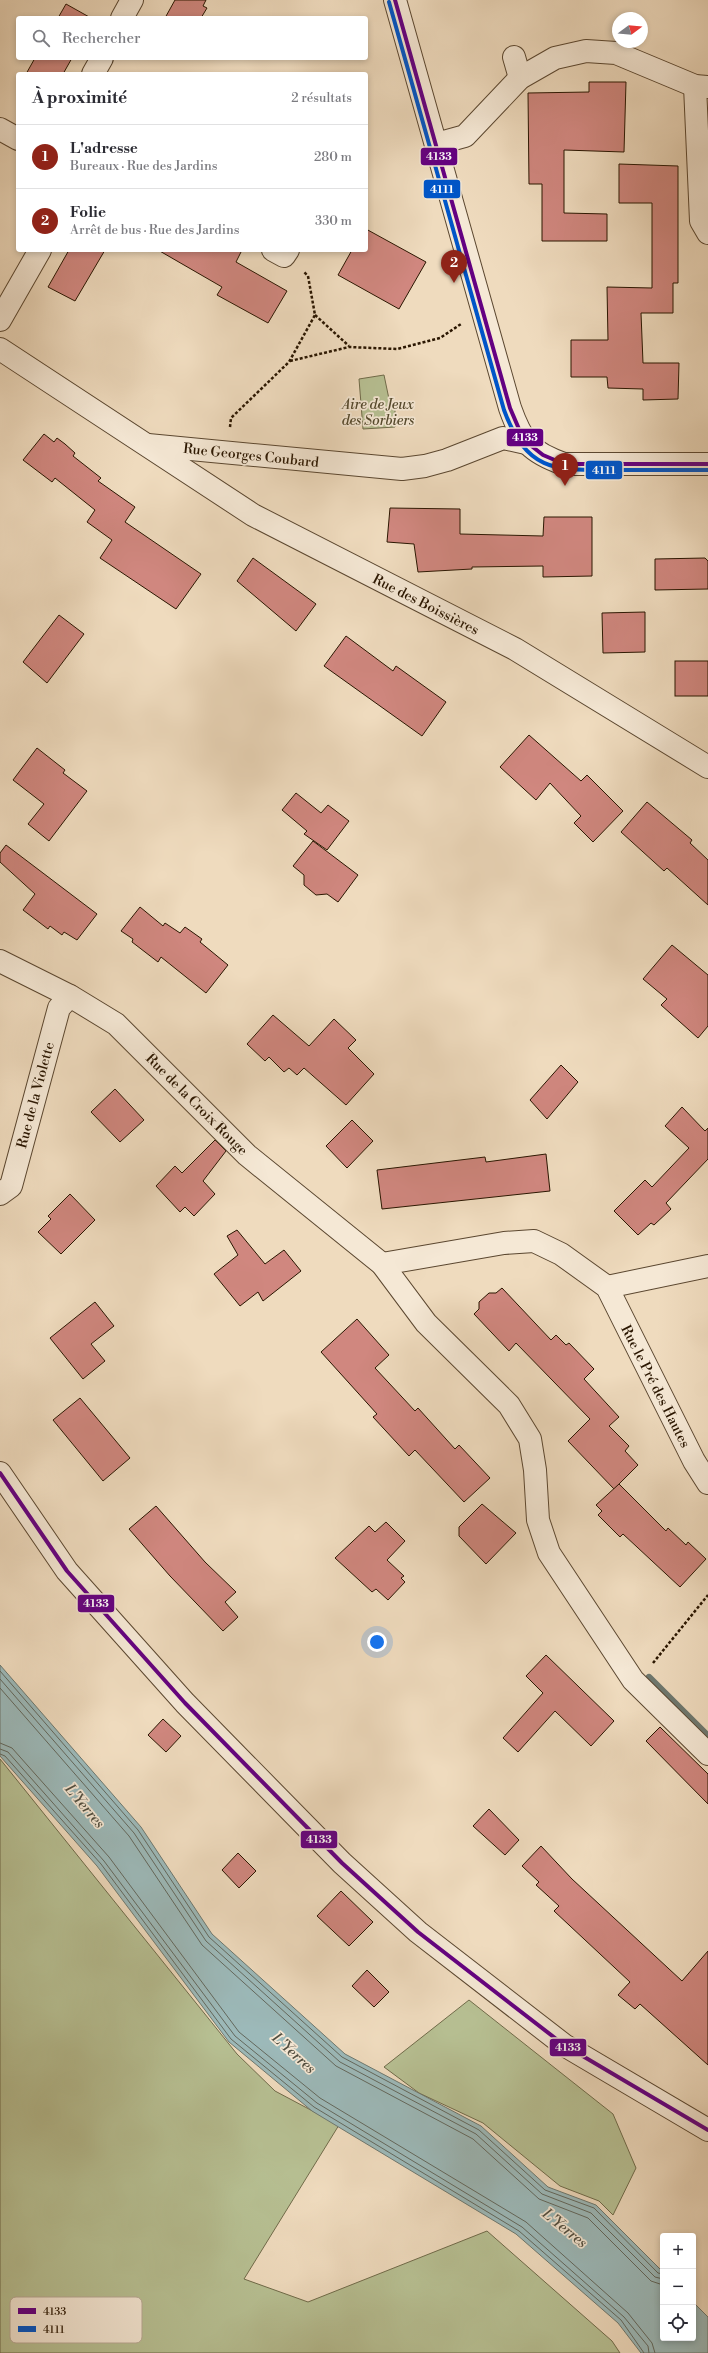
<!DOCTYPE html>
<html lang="fr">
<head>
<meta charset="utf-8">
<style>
	body { margin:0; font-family:"Libre Bodoni",serif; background:#f2f2f3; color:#2b2b33 }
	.controls { position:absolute; right:12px; bottom:12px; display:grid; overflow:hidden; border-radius:4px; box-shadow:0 2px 6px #0003 }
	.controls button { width:36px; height:36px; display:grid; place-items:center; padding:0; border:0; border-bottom:1px solid #e1e1e2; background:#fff; color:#2b2b33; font:20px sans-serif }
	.compass { position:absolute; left:612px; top:12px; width:36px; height:36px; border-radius:50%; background:#fff; box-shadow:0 2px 6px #0003; rotate:74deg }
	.you { position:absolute; left:377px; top:1642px; width:14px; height:14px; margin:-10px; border:3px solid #fff; border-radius:50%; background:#1a73e8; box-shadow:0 0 0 6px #1a73e833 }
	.badge { display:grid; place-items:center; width:26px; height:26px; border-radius:50%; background:#8f2418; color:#fff; font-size:13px; font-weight:700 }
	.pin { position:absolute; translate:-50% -33px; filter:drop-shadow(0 1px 2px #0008) }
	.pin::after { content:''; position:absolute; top:21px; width:14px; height:12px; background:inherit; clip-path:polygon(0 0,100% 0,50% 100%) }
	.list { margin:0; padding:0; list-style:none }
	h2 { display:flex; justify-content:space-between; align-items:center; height:52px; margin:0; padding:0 16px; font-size:17px }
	h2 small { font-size:13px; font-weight:400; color:#7c7c81 }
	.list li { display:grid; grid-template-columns:26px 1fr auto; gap:12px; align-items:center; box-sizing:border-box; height:64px; padding:0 16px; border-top:1px solid #e1e1e2 }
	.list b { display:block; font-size:15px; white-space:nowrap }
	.list p { margin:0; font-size:13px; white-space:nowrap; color:#7c7c81 }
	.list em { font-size:13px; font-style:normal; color:#7c7c81 }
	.icon { flex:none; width:22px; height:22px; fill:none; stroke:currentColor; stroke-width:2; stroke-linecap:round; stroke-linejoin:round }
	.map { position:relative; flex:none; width:708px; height:2353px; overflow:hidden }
	.search { position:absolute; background:#fff; box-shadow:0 2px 6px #0003; left:16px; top:16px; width:352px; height:44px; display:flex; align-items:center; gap:10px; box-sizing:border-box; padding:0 14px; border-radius:4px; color:#7c7c81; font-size:15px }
	.panel { position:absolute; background:#fff; box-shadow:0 2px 6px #0003; left:16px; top:72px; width:352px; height:180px; border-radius:4px }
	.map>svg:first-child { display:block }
</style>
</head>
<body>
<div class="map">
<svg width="708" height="2353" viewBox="0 0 708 2353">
	<rect width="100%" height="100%" fill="#efdbbe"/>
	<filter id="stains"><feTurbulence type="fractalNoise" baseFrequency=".005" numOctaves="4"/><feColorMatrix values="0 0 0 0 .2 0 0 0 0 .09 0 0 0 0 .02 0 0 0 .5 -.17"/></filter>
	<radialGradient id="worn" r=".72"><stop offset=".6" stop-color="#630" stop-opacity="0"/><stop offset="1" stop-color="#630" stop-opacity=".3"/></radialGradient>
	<g fill="#b7c093" stroke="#706b4a">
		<polygon points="384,375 389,399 395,404 395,427 363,429 359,379"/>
		<polygon points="0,1759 237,2054 275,2091 339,2125 244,2279 308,2302 487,2231 612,2341 620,2353 0,2353"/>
		<polygon points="469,2000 613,2114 636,2168 613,2215 599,2201 560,2186 483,2123 419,2093 384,2067"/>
	</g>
	<polygon fill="#9cb9b9" stroke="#6e786f" points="0,1665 141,1827 212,1934 345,2054 481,2126 548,2187 596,2205 663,2272 663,2338 693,2338 693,2302 708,2317 708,2353 641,2353 618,2323 516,2234 312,2111 229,2042 97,1866 0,1756"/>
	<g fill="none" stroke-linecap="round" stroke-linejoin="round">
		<g stroke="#63685d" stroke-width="1">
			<polyline points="0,1671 138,1830 209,1937 342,2057 479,2130 545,2190 594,2208 658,2273 663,2274"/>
			<polyline points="0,1679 134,1833 206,1941 340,2062 476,2134 542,2194 591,2213 655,2277 663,2279"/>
			<polyline points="0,1688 129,1836 202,1945 336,2066 473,2139 539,2199 588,2218 651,2281 663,2285"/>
			<polyline points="0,1743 12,1748 109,1857 239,2032 320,2098 526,2222 628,2313 652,2343 655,2353"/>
			<polyline points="0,1749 8,1752 104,1861 235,2036 317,2103 522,2227 624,2317 648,2346 649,2353"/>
			<polyline points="0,1754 5,1756 101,1864 231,2039 314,2107 519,2231 621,2320 644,2353"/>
		</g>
		<polyline stroke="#6e786f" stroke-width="8" points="649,1678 708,1737"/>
	</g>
	<g fill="#d0877f" stroke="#2a1601">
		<polygon points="175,0 206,0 203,6 207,8 201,18 165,18"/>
		<polygon points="66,4 91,18 58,18"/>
		<polygon points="35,58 72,58 63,74 26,74"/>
		<polygon points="589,82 626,82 624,152 564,150 564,213 607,214 607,241 542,241 542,184 529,184 528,93 589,92"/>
		<polygon points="619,164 678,166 678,283 673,283 673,313 641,313 643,363 679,363 678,399 643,400 643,389 608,388 607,377 571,377 571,340 608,340 607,287 652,288 652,203 619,203"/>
		<polygon points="366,229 426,262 399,309 338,275 352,250 366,250"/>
		<polygon points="69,250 105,250 75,301 48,287"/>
		<polygon points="158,250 242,250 236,262 287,291 268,323 217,295 222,287"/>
		<polygon points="44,434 54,442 57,438 65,444 75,453 73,456 101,478 98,481 135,507 125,522 201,574 176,609 100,558 112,540 87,522 95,510 55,478 52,482 23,460"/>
		<polygon points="390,508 460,509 460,534 543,536 544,517 592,517 592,576 543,577 543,566 472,567 472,569 418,572 414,544 387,542"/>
		<polygon points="253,558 316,604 296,631 237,581"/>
		<polygon points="705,558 708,561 708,589 655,590 655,559"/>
		<polygon points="645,612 645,652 603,653 602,613"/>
		<polygon points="59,615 84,634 47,683 23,662"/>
		<polygon points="346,636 393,671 396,666 446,702 422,736 324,666"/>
		<rect x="675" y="661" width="33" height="35"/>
		<polygon points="529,735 581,781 587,775 623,811 593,842 574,823 581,816 550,783 536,800 500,767"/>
		<polygon points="37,748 65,770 63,773 87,791 49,841 28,824 44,804 13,780"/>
		<polygon points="296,793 321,813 328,805 349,821 327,850 304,834 307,831 282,810"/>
		<polygon points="647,802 692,840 690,843 708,860 708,905 667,868 664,871 621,832"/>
		<polygon points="313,841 358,875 338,902 327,894 316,895 304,885 304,875 293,866"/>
		<polygon points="6,845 97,914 77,940 64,932 62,935 50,926 48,929 23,910 35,894 0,862 0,853"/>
		<polygon points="140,907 163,926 165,923 180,933 185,927 202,939 200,942 228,965 206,993 161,957 158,962 132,942 133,939 121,931"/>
		<polygon points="672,945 708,975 708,1026 698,1038 661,1005 667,999 643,979"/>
		<polygon points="273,1015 309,1046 334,1019 356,1040 348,1048 374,1074 346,1105 304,1068 297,1075 289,1068 284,1072 269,1057 265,1061 247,1044"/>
		<polygon points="561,1065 578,1082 547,1119 530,1100"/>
		<polygon points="115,1089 144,1120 120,1142 91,1112"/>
		<polygon points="682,1107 705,1131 708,1128 708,1159 666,1203 671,1209 654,1225 651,1223 638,1235 614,1211 645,1180 652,1187 689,1148 665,1126"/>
		<polygon points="352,1120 373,1141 347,1168 326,1146"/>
		<polygon points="215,1140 226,1151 203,1181 215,1194 194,1216 185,1207 180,1212 156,1186 175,1166 182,1173"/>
		<polygon points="546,1154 550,1191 382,1209 377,1170 485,1157 486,1162"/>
		<polygon points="70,1194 95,1220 61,1254 38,1232 51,1219 48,1216"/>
		<polygon points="237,1230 265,1264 284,1250 301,1271 263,1301 258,1292 240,1306 214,1274 238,1255 227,1236"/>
		<polygon points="502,1288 551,1340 556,1335 566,1345 569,1343 594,1369 584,1379 619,1417 609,1426 629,1446 625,1451 638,1465 614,1489 568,1441 590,1419 516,1343 509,1351 474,1314 479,1309 479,1302 489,1293 496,1293"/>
		<polygon points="95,1302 114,1326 91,1344 105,1361 83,1379 50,1338"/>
		<polygon points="357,1319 389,1355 375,1368 415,1411 418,1408 455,1449 459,1445 490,1478 464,1502 415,1450 409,1456 373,1417 377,1414 321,1352"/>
		<polygon points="80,1398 130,1458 103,1481 53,1420"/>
		<polygon points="619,1484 666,1531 668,1528 686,1545 688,1542 706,1559 680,1587 623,1534 620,1537 598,1515 602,1511 596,1505"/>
		<polygon points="482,1504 516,1533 486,1564 459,1536 459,1527"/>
		<polygon points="156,1506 205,1562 236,1592 225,1602 238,1617 223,1631 170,1576 129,1529"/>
		<polygon points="386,1522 405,1541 387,1560 404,1576 401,1578 405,1582 388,1600 376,1589 372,1592 335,1558 369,1526 375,1532"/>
		<polygon points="546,1655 614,1721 591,1746 555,1711 518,1752 503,1738 543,1693 526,1676"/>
		<polygon points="163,1719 181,1736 166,1752 148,1735"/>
		<polygon points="660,1727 708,1774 708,1804 646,1741"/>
		<polygon points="489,1809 519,1840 505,1855 473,1826"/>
		<polygon points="541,1846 572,1879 682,1981 708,1951 708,2065 640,2004 635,2009 618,1995 630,1982 554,1911 559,1906 536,1885 539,1882 522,1866"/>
		<polygon points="238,1853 256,1871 239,1888 222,1870"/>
		<polygon points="341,1891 373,1922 349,1946 317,1916"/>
		<polygon points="367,1970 389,1992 374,2007 352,1986"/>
	</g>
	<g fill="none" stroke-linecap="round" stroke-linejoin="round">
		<g stroke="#5b4730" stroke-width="24">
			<g id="minor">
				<path d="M 395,0 L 510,408 C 522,442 530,452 564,464 L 708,464"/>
				<polyline points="122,18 132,0"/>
				<polyline points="514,57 520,78"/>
				<polyline points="93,74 102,58"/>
				<polyline points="695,86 701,221 708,233"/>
				<polyline points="0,129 18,139"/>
				<polyline points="436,144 465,136 520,78 555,58 586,51 616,53 695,86 708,87"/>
				<polyline points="273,250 284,256 288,250"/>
				<polyline points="0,320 40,250"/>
				<polyline points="0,349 253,515 515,649 708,767"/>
				<polyline points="148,445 402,469 425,466 447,460 503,438 526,443"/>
				<polyline points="0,961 70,996 116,1024 247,1155 382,1264 426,1323 509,1405 530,1439 535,1470 538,1520 549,1553 633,1680 708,1754"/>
				<polyline points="0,1194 11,1186 59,1008 70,996"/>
				<polyline points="382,1264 504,1243 534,1241 561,1254 607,1287 694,1461 708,1483"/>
				<polyline points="607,1287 708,1266"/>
				<polyline points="0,1473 67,1571 185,1703 342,1863 418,1932 564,2045 708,2130"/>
			</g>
		</g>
		<g stroke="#2a1601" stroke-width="2.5" stroke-dasharray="3 2" stroke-linecap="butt">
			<polyline points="315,315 349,346"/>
			<polyline points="290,361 349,347 397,349 440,338 461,324"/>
			<polyline points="230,427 231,418 289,362 315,315 308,276 304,272"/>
			<polyline points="653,1663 708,1595"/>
		</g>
		<use href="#minor" stroke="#f5e8d5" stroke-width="22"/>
		<g stroke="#f5e8d5" stroke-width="7">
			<g id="bus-1">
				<polyline points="395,0 510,408 519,429 529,444 543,455 564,464 708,464"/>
				<polyline points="0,1473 67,1571 185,1703 342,1863 418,1932 564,2045 708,2130"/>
			</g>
		</g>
		<g stroke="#f5e8d5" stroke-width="7">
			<path id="bus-2" d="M 389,2 L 504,410 C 528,475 558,470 619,470 C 649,470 678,470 708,470"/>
		</g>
		<use href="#bus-1" stroke="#640082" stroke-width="4"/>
		<use href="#bus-2" stroke="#0055c8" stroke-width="4"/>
	</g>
	<g text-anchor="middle" stroke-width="3.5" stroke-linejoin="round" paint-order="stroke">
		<g font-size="14" font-style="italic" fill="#54492d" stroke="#f5e8d5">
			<text x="378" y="409">Aire de Jeux<tspan x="378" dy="16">des Sorbiers</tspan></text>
		</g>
		<g font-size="14" fill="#2a1601" stroke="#f5e8d5">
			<text transform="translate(251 455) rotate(6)" y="5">Rue Georges Coubard</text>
			<text transform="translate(426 604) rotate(27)" y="5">Rue des Boissières</text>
			<text transform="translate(35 1095) rotate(-75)" y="5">Rue de la Violette</text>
			<text transform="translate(197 1104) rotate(45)" y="5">Rue de la Croix Rouge</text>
			<text transform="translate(656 1386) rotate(63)" y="5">Rue le Pré des Hautes</text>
		</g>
		<g font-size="15" font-style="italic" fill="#524f41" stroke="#f5e8d5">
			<text transform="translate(85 1806) rotate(50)" y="5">L'Yerres</text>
			<text transform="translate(294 2053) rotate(42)" y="5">L'Yerres</text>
			<text transform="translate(565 2228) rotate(39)" y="5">L'Yerres</text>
		</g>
	</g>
	<rect x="10" y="2297" width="132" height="46" rx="6" fill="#f5e8d5" stroke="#b8a995" stroke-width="1"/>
	<rect x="18" y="2308" width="18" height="6" fill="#640082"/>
	<rect x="18" y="2326" width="18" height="6" fill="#0055c8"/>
	<g font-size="11" fill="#2a1601">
		<text x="43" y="2315">4133</text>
		<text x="43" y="2333">4111</text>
	</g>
	<g stroke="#f5e8d5" stroke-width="1.5">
		<rect x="420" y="147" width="38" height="19" rx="4" fill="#640082"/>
		<rect x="423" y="179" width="38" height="20" rx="4" fill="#0055c8"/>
		<rect x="506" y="428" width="38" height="19" rx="4" fill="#640082"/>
		<rect x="585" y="460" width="38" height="20" rx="4" fill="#0055c8"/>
		<rect x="77" y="1594" width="38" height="19" rx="4" fill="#640082"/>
		<rect x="300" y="1830" width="38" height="19" rx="4" fill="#640082"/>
		<rect x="549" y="2038" width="38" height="19" rx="4" fill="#640082"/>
	</g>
	<g font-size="11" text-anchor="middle" font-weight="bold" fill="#fff">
		<text x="439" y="160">4133</text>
		<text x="442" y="193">4111</text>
		<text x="525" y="441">4133</text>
		<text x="604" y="474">4111</text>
		<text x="96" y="1607">4133</text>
		<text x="319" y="1843">4133</text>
		<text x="568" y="2051">4133</text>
	</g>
	<rect width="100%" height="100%" filter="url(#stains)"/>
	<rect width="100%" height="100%" fill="url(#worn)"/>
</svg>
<div class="controls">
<button>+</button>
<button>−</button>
<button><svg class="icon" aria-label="locate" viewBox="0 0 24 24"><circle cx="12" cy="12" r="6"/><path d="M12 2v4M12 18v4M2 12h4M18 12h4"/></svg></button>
</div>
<svg class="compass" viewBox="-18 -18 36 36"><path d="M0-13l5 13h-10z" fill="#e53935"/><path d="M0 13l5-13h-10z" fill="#7c7c81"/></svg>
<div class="you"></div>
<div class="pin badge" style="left:565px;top:486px">1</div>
<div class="pin badge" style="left:454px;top:283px">2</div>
<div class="search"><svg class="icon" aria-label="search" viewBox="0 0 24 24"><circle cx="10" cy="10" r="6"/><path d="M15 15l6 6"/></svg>Rechercher</div>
<section class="panel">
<h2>À proximité<small>2 résultats</small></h2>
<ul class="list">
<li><span class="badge">1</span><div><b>L'adresse</b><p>Bureaux · Rue des Jardins</p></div><em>280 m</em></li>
<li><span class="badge">2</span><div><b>Folie</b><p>Arrêt de bus · Rue des Jardins</p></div><em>330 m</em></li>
</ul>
</section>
</div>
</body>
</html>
